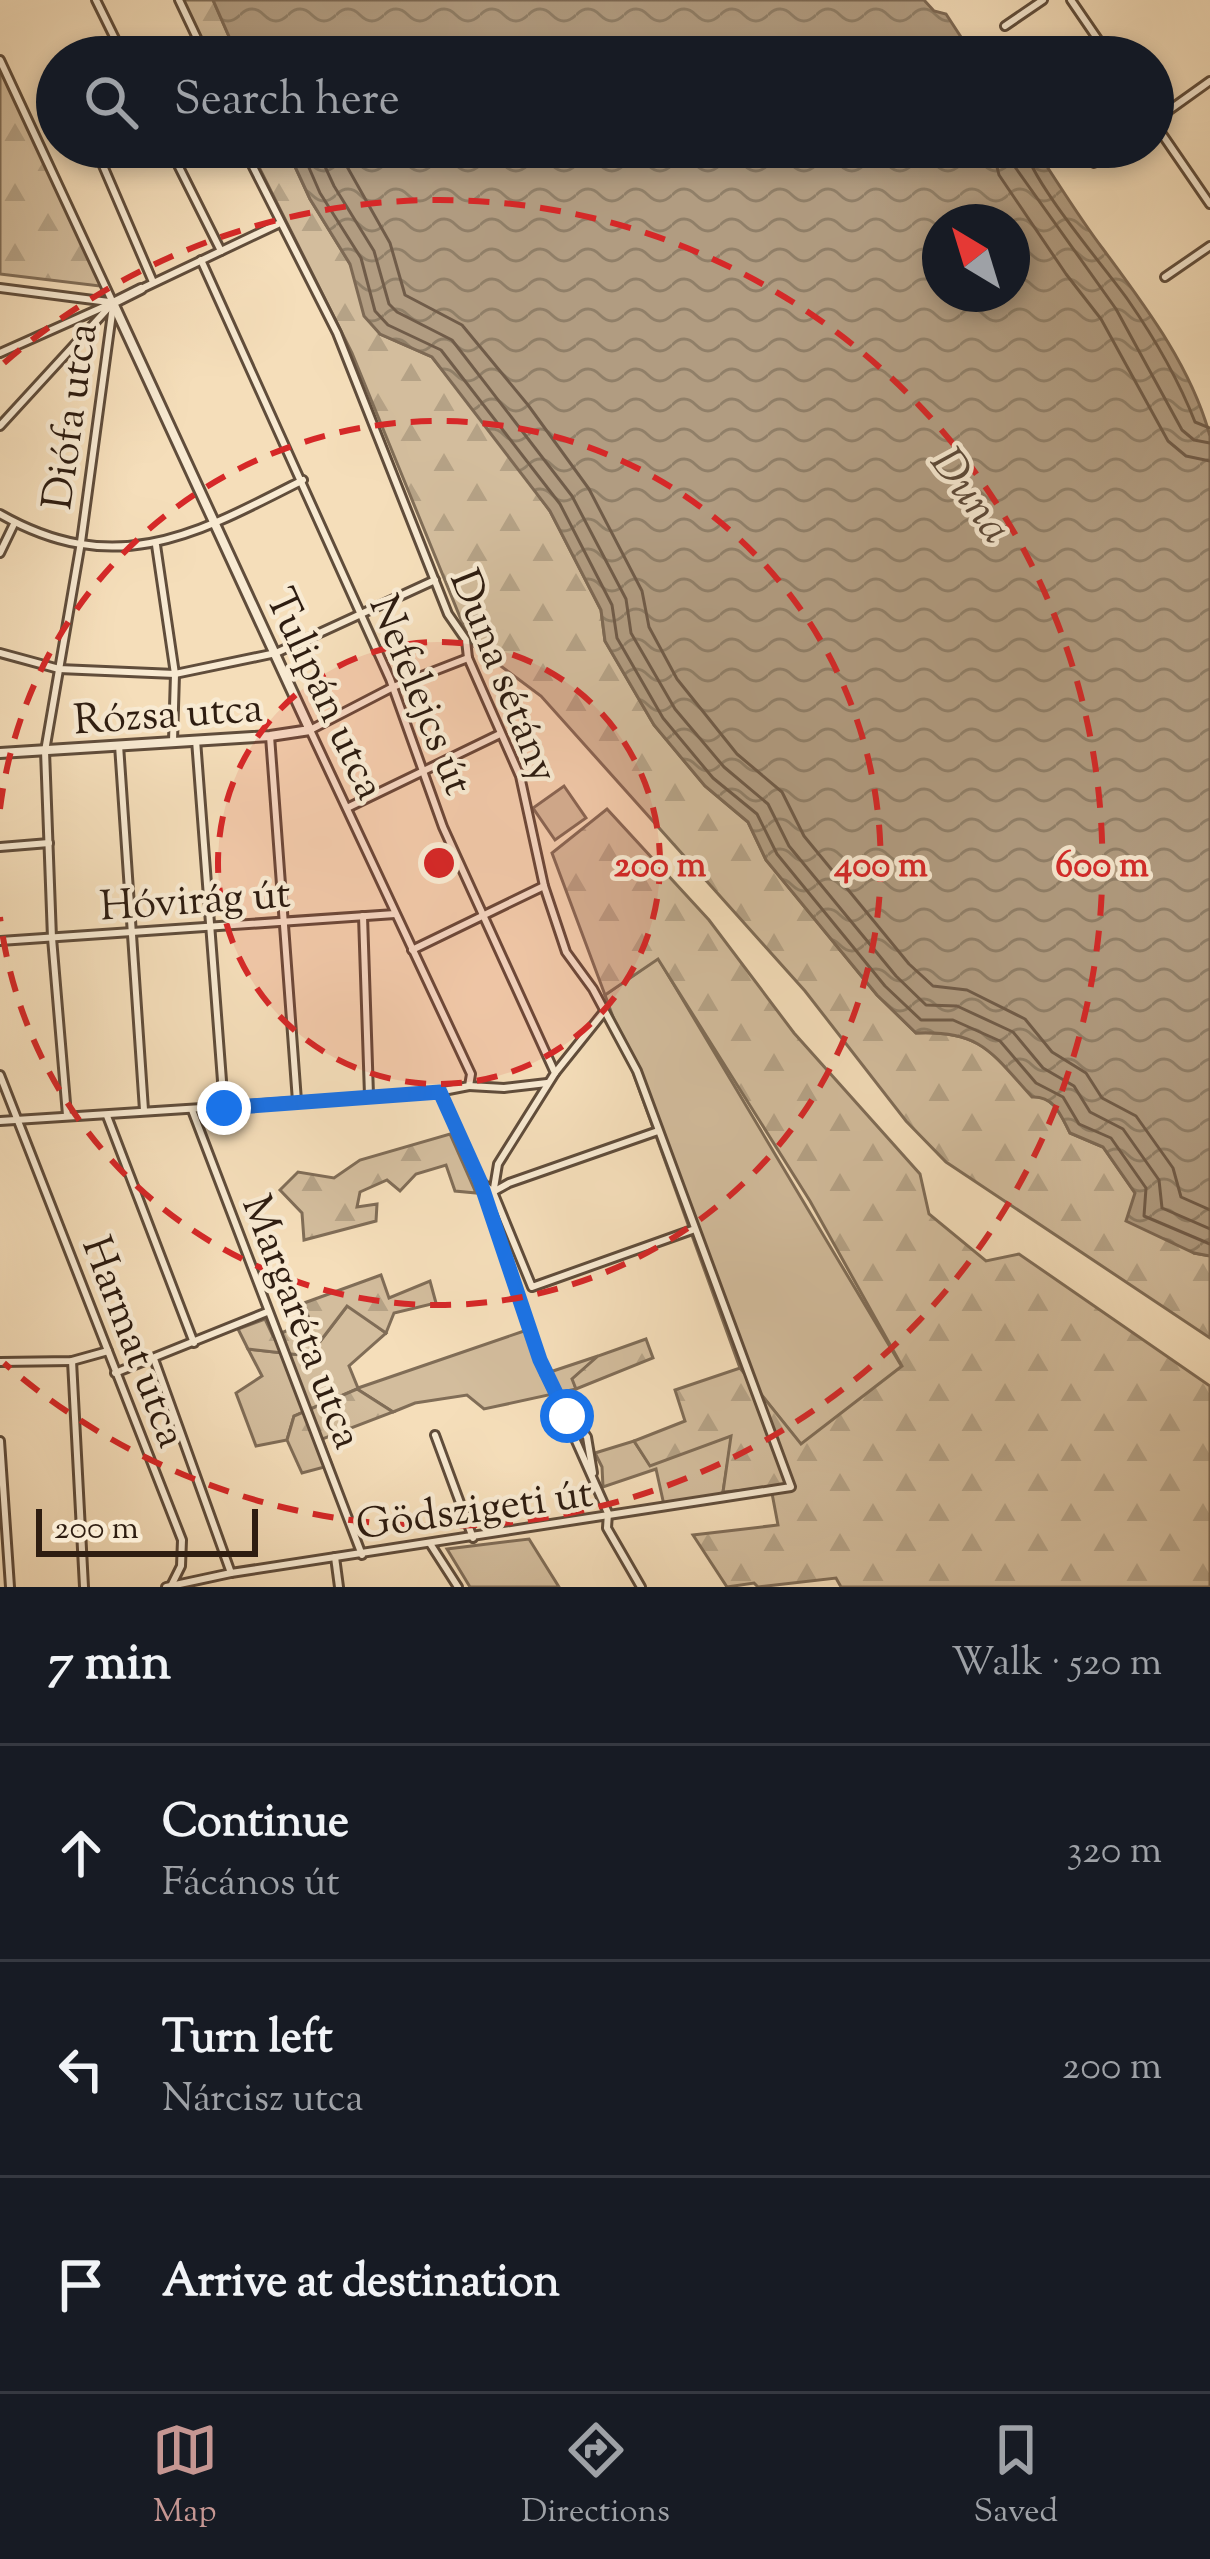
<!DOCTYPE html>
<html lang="en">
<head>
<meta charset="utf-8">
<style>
	body { margin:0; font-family:"Sorts Mill Goudy",serif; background:#20242c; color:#f1f3f6 }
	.compass { position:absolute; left:922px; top:204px; width:108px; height:108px; border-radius:50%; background:#171b24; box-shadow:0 6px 18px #0003; rotate:322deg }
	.scale { position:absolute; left:36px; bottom:30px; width:222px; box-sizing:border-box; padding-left:12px; border:6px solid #2e1d11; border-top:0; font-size:33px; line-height:42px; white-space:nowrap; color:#2e1d11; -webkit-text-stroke:9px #f8ead2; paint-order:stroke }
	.stop { position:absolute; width:36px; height:36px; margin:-27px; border:9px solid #1a73e8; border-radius:50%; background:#fff }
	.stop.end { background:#1a73e8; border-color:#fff; box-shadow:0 3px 12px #0008 }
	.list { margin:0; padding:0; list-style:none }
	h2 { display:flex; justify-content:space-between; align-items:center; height:156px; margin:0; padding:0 48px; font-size:51px }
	h2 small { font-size:39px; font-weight:400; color:#9ea1a6 }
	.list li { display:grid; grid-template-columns:78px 1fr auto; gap:36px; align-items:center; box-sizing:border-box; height:216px; padding:0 48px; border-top:3px solid #363941 }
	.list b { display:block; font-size:45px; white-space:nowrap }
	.list p { margin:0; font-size:39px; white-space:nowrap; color:#9ea1a6 }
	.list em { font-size:39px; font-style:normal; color:#9ea1a6 }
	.icon { flex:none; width:66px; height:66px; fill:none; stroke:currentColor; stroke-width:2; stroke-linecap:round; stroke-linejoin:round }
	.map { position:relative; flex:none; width:1210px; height:1587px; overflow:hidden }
	.search { position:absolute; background:#171b24; box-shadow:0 6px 18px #0003; left:36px; right:36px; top:36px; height:132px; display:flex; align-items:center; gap:30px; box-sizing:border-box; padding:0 42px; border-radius:66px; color:#9ea1a6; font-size:45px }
	.sheet { height:804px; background:#171b24 }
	nav { display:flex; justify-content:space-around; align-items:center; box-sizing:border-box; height:168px; border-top:3px solid #363941; background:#171b24; font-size:33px; color:#9ea1a6 }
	nav a { display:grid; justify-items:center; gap:6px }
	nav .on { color:#c59692 }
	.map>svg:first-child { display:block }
</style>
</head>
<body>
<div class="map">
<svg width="1210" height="1587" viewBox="0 0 1210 1587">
	<defs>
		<pattern id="forest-firs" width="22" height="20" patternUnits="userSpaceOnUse" patternTransform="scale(3)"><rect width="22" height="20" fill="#d3bd9d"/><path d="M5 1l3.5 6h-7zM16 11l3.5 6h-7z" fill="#b5a286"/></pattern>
		<pattern id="water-waves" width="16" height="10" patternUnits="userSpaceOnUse" patternTransform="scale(3)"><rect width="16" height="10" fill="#b19c81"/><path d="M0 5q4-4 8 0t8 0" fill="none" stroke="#907f68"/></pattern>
	</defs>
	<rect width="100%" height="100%" fill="#f5deba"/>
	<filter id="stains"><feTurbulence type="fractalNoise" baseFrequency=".00167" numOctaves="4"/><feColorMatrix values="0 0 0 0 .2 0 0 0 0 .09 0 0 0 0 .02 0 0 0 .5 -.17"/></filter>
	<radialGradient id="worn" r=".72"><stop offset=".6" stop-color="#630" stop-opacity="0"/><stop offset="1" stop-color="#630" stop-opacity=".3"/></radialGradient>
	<g fill="#d3bd9d" stroke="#806d57" stroke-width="3">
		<polygon points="564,786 586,818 555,840 533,808"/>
		<polygon points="658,958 902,1367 801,1445 740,1368 605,995"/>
		<polygon points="348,1305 386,1333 349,1366 358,1388 527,1330 541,1375 598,1356 573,1379 576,1389 484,1409 467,1395 415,1403 393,1412 357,1389 294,1416 287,1440 256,1446 236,1393 262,1376 248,1349 309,1356"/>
		<polygon points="732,1435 723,1492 717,1496 664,1505 656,1469 603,1487 602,1467 595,1453 634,1441 650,1465"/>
		<polygon points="529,1539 559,1587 470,1587 447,1549"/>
	</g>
	<g fill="url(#forest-firs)" stroke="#806d57" stroke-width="3">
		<polygon points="176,0 213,0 238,57 204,57"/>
		<polygon points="0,70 108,287 0,274"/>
		<path d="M 249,147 L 286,147 L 310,199 L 350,264 L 380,334 L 432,357 L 493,433 L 550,511 L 601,610 L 605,641 L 654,725 L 705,786 L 748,822 L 766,860 L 877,995 L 916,1033 C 981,1030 992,1053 1032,1096 C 1055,1096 1061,1116 1070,1133 L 1103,1147 L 1135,1193 L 1194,1253 L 1210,1256 L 1210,1338 L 946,1162 L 906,1121 L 805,991 L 541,696 L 471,644 L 352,353 Z"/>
		<polygon points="607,809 709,920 794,1033 920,1174 929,1214 986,1261 1019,1254 1210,1386 1210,1587 841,1587 836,1578 758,1587 754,1583 727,1587 693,1535 778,1525 771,1488 723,1492 731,1436 650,1466 634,1441 685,1421 675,1390 740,1368 801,1444 902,1366 810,1201 658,959 605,995 552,853"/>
		<polygon points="450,1134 476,1193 455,1191 446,1165 416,1174 400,1191 387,1180 360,1192 357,1207 377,1204 376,1221 304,1240 302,1213 280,1190 298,1172 334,1178 360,1160"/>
		<polygon points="381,1275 389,1298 430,1281 436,1303 394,1313 386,1333 347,1306 309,1356 248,1349 238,1329 265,1319 273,1336 310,1322 304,1303"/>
		<polygon points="646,1339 653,1358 576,1389 572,1379 598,1356"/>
		<polygon points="357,1389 393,1412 322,1439 332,1465 302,1473 287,1440 294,1416"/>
	</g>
	<g fill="url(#water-waves)" stroke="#7d6954" stroke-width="3" fill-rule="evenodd">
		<polygon points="213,0 924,0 934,11 946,14 974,57 238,57"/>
		<path d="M 286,147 L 1034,147 C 1057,181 1078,216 1103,249 C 1145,306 1191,366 1210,436 L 1210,1256 L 1194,1253 L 1126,1221 L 1135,1193 L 1103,1147 L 1070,1133 C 1061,1116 1055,1096 1032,1097 C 992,1053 981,1030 916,1033 L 877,995 L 766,860 L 748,822 L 705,786 L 654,725 L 605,641 L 601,610 L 550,511 L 432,357 L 380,334 L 364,316 L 350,264 L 310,199 ZM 940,222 L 1012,222 L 1012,294 L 940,294 Z"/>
	</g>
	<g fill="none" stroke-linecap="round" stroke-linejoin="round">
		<g stroke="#705c49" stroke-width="3">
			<polyline points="300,147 320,193 361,258 375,311 388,325 441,350 560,504 612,605 617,638 663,718 713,778 757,814 777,854 885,986 921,1020 953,1020 1000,1041 1036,1083 1063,1097 1079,1124 1111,1138 1146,1188 1144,1216 1210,1244"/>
			<polyline points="316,147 334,186 374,251 389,304 397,312 452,340 572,496 626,599 631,633 675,709 724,767 768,804 789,846 896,976 926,1005 957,1006 1013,1032 1043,1068 1074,1086 1090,1112 1123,1129 1159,1180 1162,1208 1210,1229"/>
			<polyline points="336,147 390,243 405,295 462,325 528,405 589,489 642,591 649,627 677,679 737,754 782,792 804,836 909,964 933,986 967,990 1025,1019 1052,1052 1086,1073 1102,1098 1136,1116 1173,1168 1181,1197 1210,1210"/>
			<polyline points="992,147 999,175 1066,274 1101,319 1168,441 1186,456 1210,461"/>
			<polyline points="1010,147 1015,167 1116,309 1182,430 1194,440 1210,443"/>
			<path d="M 1025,147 C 1029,179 1106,269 1128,300 C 1153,336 1179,381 1195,422 L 1210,428"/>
		</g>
		<g stroke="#604d3b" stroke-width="12">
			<g id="minor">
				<polyline points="96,0 124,57"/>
				<polyline points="179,0 206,57"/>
				<polyline points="1071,0 1110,57"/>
				<polyline points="1005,26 1043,0"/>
				<polyline points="0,60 113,303"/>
				<polyline points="1153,121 1210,204"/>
				<polyline points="1154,121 1210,81"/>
				<polyline points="95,147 153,282"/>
				<polyline points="169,147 221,251"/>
				<polyline points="1094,163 1116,147"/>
				<polyline points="201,260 390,679 443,827 555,1073 498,1164 490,1212"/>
				<polyline points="1165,277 1210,246"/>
				<polyline points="0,288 109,302"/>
				<polyline points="141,289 278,224"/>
				<polyline points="0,353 110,304"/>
				<polyline points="0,426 111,305"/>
				<path d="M 0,514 C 116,580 197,534 303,480"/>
				<polyline points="156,545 175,674 173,741"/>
				<polyline points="0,553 14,524"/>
				<polyline points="0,653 59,669 175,674 276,653 435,580"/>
				<polyline points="270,736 297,1101"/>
				<polyline points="196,740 224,1107"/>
				<polyline points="119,745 144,1110"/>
				<polyline points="347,808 500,734"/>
				<polyline points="0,847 49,843"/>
				<polyline points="363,916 369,1095"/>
				<polyline points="0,941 395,914"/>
				<polyline points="412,950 544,886"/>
				<polyline points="555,1073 603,1013"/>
				<polyline points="0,1075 182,1540 181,1566 171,1586"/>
				<polyline points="469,1086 504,1088 547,1083"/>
				<polyline points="441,1094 480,1181 540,1360 608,1513 607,1528 641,1587"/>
				<polyline points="192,1110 362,1555"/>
				<polyline points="67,1115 52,938 45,751 81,542 113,306"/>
				<polyline points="107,1116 194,1343"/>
				<polyline points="0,1121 433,1093 469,1086 471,1074 310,730 393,687 468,658"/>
				<polyline points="482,1183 493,1192 532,1287 695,1229"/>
				<polyline points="493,1192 509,1183 658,1131"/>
				<polyline points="154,1359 231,1573"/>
				<polyline points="72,1361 84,1587"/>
				<polyline points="0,1362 72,1361 108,1351"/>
				<polyline points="115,1373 267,1312"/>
				<polyline points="564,1403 587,1437 593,1473"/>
				<polyline points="435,1435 473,1538"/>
				<polyline points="0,1441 10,1587"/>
				<polyline points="431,1545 458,1587"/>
				<polyline points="335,1557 339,1587"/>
				<polyline points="166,1587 231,1573 791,1487 637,1071 593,989 566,952 544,886 520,776 468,658 466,640 448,614 337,333 243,147"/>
			</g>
		</g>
		<g stroke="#604d3b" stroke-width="14">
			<polyline id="tertiary" points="0,753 270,736 310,730 113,303 141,289"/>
		</g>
		<use href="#minor" stroke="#f8ead2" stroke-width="6"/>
		<use href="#tertiary" stroke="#f8ead2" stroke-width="8"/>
	</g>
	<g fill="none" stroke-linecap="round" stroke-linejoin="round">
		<polyline stroke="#1a73e8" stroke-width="15" points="224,1108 440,1092 480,1181 540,1360 567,1416"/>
	</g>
	<circle cx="439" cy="863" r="221" fill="#d62828" fill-opacity=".12"/>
	<g fill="none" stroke="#d62828" stroke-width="6" stroke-dasharray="21 15">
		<circle cx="439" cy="863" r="221"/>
		<path d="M0 809A442 442 0 1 1 0 917"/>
		<path d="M4 363A663 663 0 1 1 4 1363"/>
	</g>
	<g text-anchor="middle" stroke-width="9" stroke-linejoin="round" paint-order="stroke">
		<g font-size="42" fill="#2e1d11" stroke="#f8ead2">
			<text transform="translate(68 416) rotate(-82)" y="15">Diófa utca</text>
			<text transform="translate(506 675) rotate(68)" y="15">Duna sétány</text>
			<text transform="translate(327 693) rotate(65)" y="15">Tulipán utca</text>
			<text transform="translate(423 694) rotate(68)" y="15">Nefelejcs út</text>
			<text transform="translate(168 712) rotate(-4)" y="15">Rózsa utca</text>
			<text transform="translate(195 898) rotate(-4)" y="15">Hóvirág út</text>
			<text transform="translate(304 1321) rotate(69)" y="15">Margaréta utca</text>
			<text transform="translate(136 1341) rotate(69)" y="15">Harmat utca</text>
			<text transform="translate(474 1507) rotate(-8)" y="15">Gödszigeti út</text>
		</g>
		<g font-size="45" font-style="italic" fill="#5c4938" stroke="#f8ead2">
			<text transform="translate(973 494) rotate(54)" y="16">Duna</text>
		</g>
	</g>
	<circle cx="439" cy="863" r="18" fill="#d62828" stroke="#f8ead2" stroke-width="6"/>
	<g font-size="36" text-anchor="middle" font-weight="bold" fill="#d62828" stroke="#f8ead2" stroke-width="9" stroke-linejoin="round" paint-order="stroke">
		<text x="660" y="876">200 m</text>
		<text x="881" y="876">400 m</text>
		<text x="1102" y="876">600 m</text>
	</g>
	<rect width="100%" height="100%" filter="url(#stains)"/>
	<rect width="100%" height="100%" fill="url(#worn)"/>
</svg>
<svg class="compass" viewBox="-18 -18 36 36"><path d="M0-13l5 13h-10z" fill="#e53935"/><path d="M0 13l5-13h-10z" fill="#9ea1a6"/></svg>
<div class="scale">200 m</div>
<div class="stop" style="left:567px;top:1416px"></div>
<div class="stop end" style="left:224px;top:1108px"></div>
<div class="search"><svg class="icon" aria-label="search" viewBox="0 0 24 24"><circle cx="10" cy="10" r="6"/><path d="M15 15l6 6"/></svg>Search here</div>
</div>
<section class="sheet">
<h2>7 min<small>Walk · 520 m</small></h2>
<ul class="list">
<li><svg class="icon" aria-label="ahead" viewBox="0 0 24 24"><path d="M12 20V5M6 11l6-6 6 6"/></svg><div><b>Continue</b><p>Fácános út</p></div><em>320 m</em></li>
<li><svg class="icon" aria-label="left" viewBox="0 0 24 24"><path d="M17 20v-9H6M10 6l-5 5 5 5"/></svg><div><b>Turn left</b><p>Nárcisz utca</p></div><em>200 m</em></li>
<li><svg class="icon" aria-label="arrive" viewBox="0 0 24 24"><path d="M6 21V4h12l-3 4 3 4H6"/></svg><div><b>Arrive at destination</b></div></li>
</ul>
</section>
<nav>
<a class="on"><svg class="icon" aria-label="map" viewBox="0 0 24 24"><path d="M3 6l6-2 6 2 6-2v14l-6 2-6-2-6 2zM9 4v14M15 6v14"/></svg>Map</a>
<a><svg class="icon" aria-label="directions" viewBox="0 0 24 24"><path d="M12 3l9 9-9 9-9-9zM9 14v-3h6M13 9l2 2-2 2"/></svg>Directions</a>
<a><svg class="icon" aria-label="saved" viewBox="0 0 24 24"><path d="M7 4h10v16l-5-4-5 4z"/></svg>Saved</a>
</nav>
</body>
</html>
